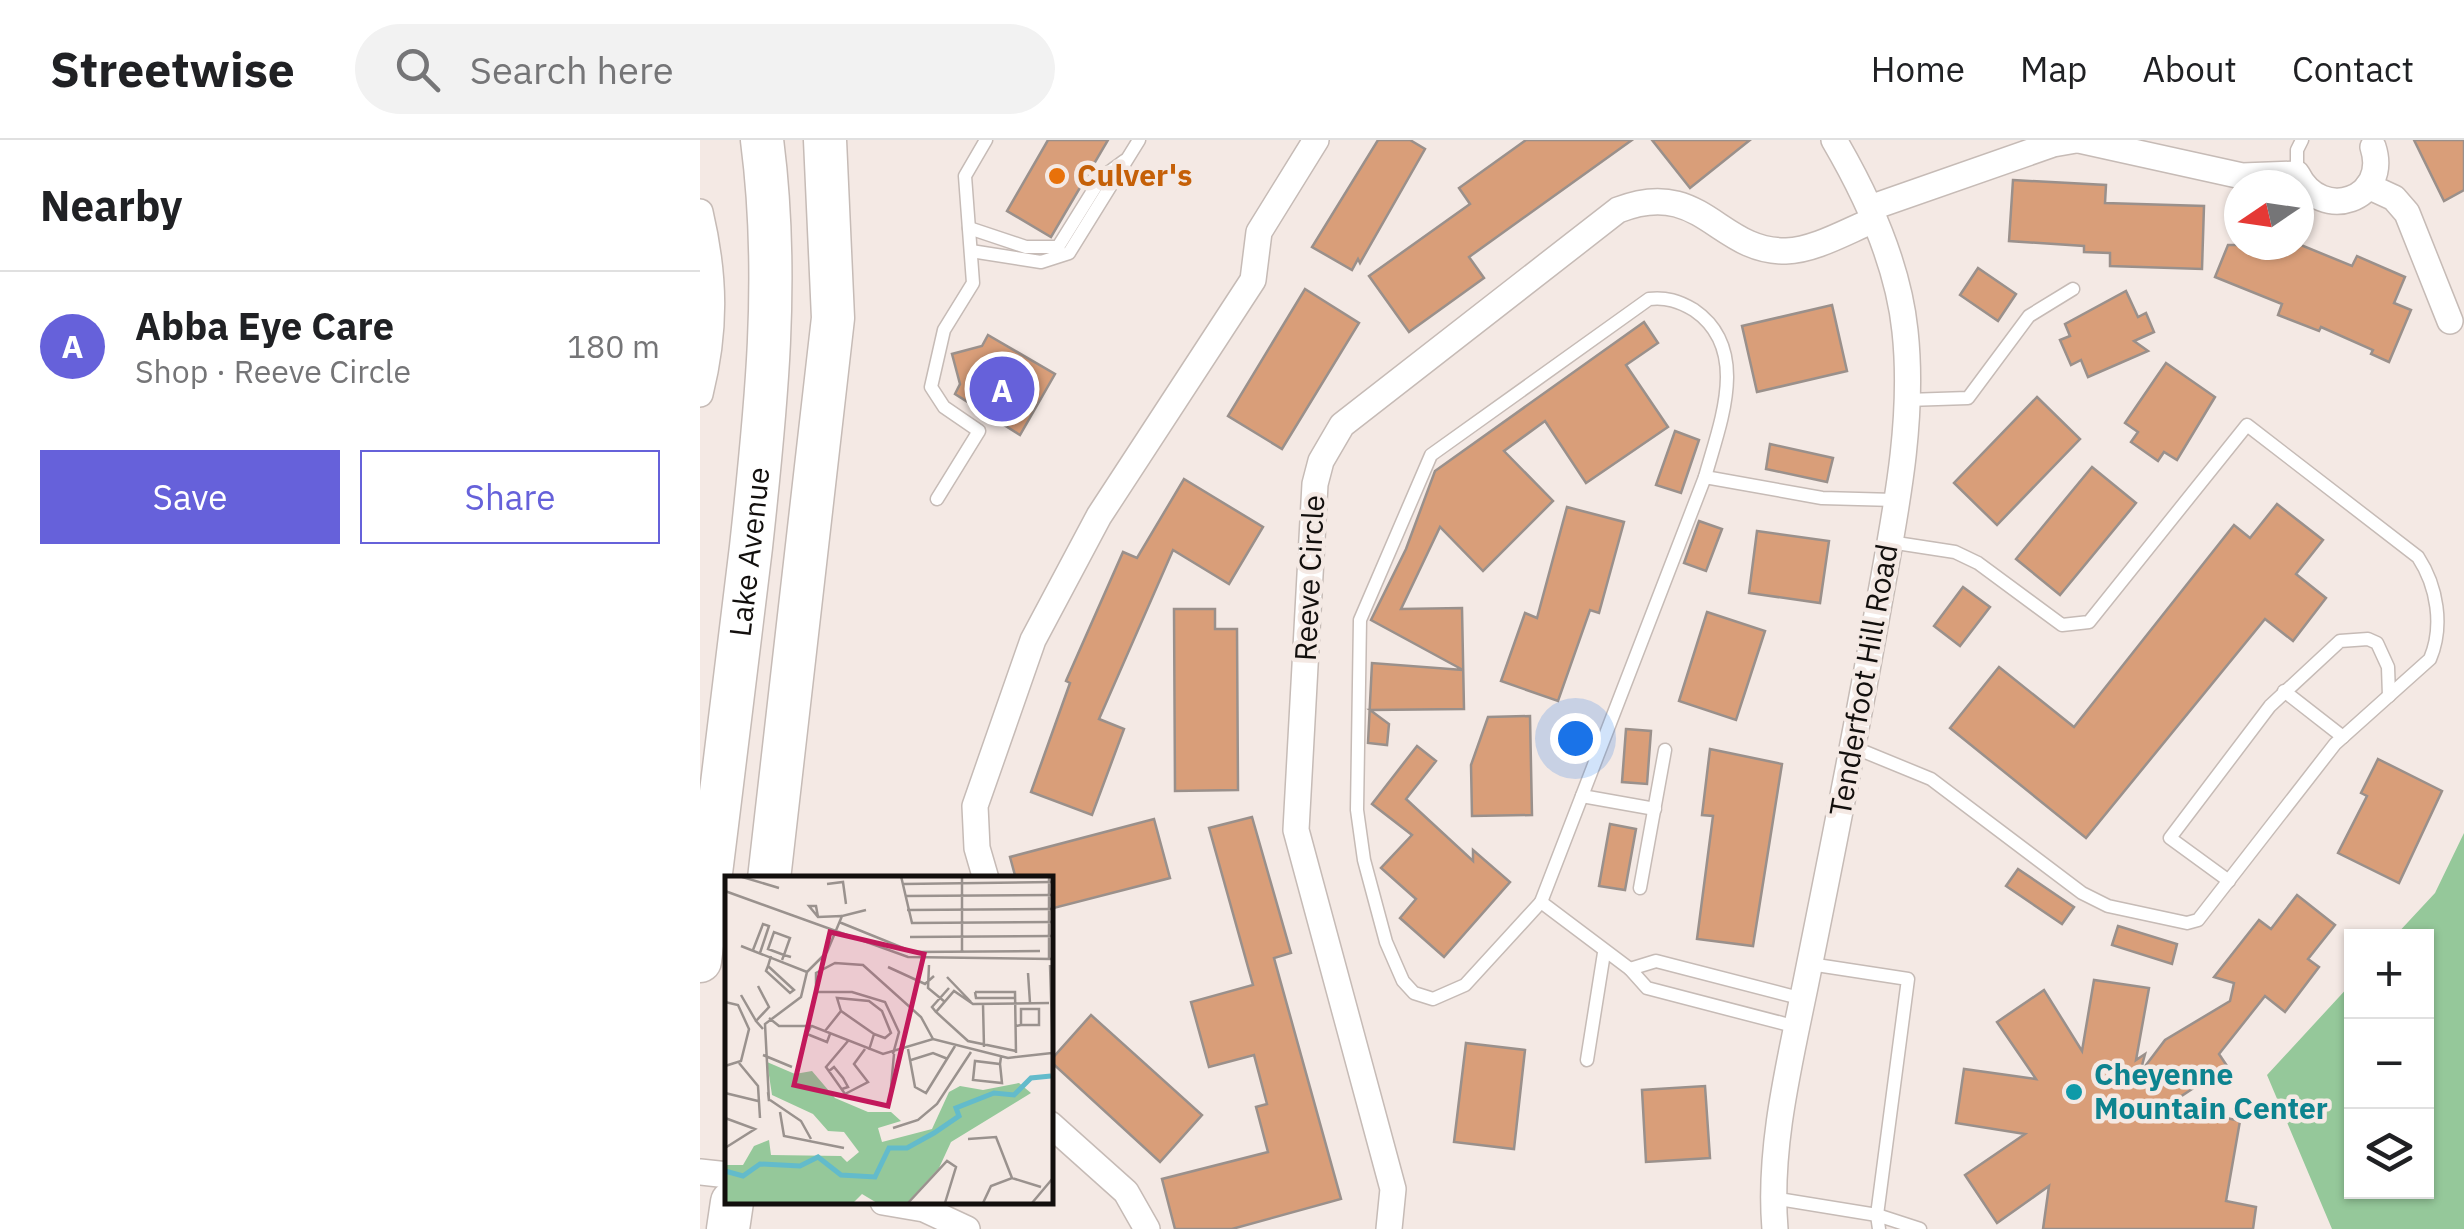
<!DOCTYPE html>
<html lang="en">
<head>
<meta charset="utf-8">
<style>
	body { margin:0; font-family:"IBM Plex Sans",sans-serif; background:#f2f2f2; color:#202124 }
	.controls { position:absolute; right:30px; bottom:30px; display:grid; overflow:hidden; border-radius:0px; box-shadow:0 2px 8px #0004 }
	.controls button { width:90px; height:90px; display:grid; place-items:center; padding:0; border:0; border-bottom:2px solid #e0e0e0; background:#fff; color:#202124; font:50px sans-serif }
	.compass { position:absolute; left:1524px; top:30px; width:90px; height:90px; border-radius:50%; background:#fff; box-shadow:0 2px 8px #0004; rotate:257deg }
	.you { position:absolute; left:875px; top:598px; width:35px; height:35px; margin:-25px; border:8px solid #fff; border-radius:50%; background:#1a73e8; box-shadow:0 0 0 15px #1a73e833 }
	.badge { display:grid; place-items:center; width:65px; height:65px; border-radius:50%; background:#6661da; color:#fff; font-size:32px; font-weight:700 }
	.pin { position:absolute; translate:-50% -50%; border:5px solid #fff; box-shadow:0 2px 10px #0006 }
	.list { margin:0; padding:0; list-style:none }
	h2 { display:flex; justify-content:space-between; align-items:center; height:130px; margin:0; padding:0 40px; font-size:42px }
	h2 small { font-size:32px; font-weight:400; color:#757577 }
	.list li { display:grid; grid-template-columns:65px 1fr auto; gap:30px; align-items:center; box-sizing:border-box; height:150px; padding:0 40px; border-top:2px solid #e0e0e0 }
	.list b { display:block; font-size:38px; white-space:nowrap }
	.list p { margin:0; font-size:32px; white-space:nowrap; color:#757577 }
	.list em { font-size:32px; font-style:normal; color:#757577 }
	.actions { display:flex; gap:20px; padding:30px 40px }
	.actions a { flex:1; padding:22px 0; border:2px solid #6661da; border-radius:0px; text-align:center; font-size:35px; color:#6661da }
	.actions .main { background:#6661da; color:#fff }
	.icon { flex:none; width:55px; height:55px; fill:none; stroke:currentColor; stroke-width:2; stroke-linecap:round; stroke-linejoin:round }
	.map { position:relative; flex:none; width:1764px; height:1089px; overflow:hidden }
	header { display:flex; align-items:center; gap:60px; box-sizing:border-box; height:140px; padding:0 50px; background:#fff; border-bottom:2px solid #e0e0e0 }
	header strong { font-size:48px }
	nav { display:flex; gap:55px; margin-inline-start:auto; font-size:35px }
	.search { width:700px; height:90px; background:#f2f2f2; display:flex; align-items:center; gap:25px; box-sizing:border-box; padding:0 35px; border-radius:55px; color:#757577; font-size:38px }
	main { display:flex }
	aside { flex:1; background:#fff }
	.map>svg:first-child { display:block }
</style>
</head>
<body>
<header>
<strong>Streetwise</strong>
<div class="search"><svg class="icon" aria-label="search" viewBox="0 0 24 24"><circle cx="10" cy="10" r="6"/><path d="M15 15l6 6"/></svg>Search here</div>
<nav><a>Home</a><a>Map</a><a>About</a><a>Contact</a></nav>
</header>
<main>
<aside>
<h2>Nearby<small></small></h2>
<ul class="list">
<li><span class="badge">A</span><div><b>Abba Eye Care</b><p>Shop · Reeve Circle</p></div><em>180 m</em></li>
</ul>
<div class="actions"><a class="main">Save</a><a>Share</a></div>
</aside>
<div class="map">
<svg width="1764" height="1089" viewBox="0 0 1764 1089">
	<rect width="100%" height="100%" fill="#f4e9e4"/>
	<polygon fill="#95c89a" points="1764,693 1764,1089 1632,1089 1567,935 1651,844 1652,1052 1726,1052 1726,796 1695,796 1735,753"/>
	<g fill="#d99e79" stroke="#9a908b" stroke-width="2.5">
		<polygon points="348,0 408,0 351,97 307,71"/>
		<polygon points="678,0 710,0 725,9 660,123 658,119 652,130 612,107"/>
		<polygon points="826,0 932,0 769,117 784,138 709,192 669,136 770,64 759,48"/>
		<polygon points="952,0 1050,0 990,48"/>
		<polygon points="1714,0 1764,0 1764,50 1744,61"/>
		<polygon points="1313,40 1406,45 1405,63 1504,66 1502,129 1410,126 1410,113 1384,112 1384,106 1309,101"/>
		<polygon points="1528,105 1601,105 1652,126 1657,116 1705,137 1694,163 1711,170 1689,222 1671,214 1673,210 1621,187 1619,191 1578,175 1582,164 1515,137"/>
		<polygon points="1278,128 1316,154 1298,181 1260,155"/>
		<polygon points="605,149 659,183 582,309 528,276"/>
		<polygon points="1426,151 1438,177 1446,173 1454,192 1434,201 1448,211 1388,237 1381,220 1371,225 1360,200 1370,196 1365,184"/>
		<polygon points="1132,165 1147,231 1057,252 1042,186"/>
		<polygon points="944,182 958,203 926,225 968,287 886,343 845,281 804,311 853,361 783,431 740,387 701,469 762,468 764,569 670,570 689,584 687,605 668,603 672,523 763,530 671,480 706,409 735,331"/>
		<polygon points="288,195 355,234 320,295 255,254 260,244 252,214 282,206"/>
		<polygon points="1466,223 1515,257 1477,320 1464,312 1458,321 1431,302 1438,292 1425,283"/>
		<polygon points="1337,257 1380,299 1297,385 1254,343"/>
		<polygon points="975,291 999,300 981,353 956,345"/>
		<polygon points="1070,304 1133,318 1127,342 1066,329"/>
		<polygon points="1392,327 1436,363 1360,455 1316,419"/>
		<polygon points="484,339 563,387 529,444 473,410 399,579 424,589 392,675 331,652 370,543 366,541 423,412 437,418"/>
		<polygon points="1577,364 1623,400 1596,434 1626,458 1593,501 1565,479 1386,698 1250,588 1299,527 1374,587 1534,385 1550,398"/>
		<polygon points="867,367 924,382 899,473 890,470 858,561 801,541 825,473 837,478"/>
		<polygon points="999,381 1022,389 1006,431 984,423"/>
		<polygon points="1057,391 1129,401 1120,463 1049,453"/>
		<polygon points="1263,447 1290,467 1260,506 1234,486"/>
		<polygon points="474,469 515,469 515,489 537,489 538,650 475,651"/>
		<polygon points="1007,472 1065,491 1036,580 979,561"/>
		<polygon points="830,576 832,675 772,676 771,625 788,577"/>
		<polygon points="926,589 951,591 947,644 922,642"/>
		<polygon points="717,606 736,621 706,659 773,721 773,710 810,742 744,817 700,778 716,759 681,728 712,695 672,664"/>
		<polygon points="1010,609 1082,624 1053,806 997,799 1013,676 1002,675"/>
		<polygon points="1678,619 1742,651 1699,743 1638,713 1667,656 1661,653"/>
		<polygon points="552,677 591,813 574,818 641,1059 532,1089 475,1089 462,1039 568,1012 556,967 567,964 554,915 509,927 491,862 553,845 509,688"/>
		<polygon points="454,679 470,738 350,769 350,739 316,739 310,717"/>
		<polygon points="910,684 936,689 925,750 899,746"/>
		<polygon points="1318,729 1374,767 1362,784 1306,746"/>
		<polygon points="1597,755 1635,785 1608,819 1619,827 1585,872 1565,856 1519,914 1527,926 1468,965 1540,981 1526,1061 1556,1067 1553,1089 1343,1089 1349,1046 1297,1083 1265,1035 1325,994 1256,983 1264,929 1336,939 1297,882 1344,850 1382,911 1394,840 1449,848 1436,920 1445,914 1440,933 1465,900 1530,861 1534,843 1514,837 1559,780 1571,789"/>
		<polygon points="1418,786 1477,804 1472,824 1412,805"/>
		<polygon points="391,875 502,975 460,1022 350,921"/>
		<polygon points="766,903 825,910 814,1009 754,1002"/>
		<polygon points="1005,946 1010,1018 946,1022 942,950"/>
	</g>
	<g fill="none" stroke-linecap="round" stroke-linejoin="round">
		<g stroke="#c6bbb6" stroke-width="15">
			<g id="lane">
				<polyline points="1597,34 1597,10 1602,0"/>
				<polyline points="269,88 326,107 358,107 401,38 424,21"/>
				<polyline points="271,111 341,122 369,113 439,0"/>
				<polyline points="1207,260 1268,258 1329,176 1373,149"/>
				<polyline points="237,359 279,291 244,267 231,247 244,190 273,143 265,36 286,0"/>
				<polyline points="1584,551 1643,597"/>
				<path d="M 1153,607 L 1231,639 L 1382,753 L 1408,766 L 1487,783 L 1498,780 L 1635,604 L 1730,519 C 1744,486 1737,446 1718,417 L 1547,285 L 1389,482 L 1362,485 L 1278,423 L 1255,412 L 1190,402"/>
				<polyline points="882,656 955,669"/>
				<polyline points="1529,741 1470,698 1570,566 1640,501 1668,499 1677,503 1688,527 1689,556"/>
				<polyline points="940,748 965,610"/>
				<path d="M 841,762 L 765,845 L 733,859 L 714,853 L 703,841 L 686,802 L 664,720 L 657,670 L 660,480 L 731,315 L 949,159 C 966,157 979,161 994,170 C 1051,209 1020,283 1005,337"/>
				<polyline points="930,829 956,821 1103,859"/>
				<polyline points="1097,887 947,848 930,829 841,762 1005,337 1122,358 1195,360"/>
				<polyline points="887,920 904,813"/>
				<polyline points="1073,1058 1177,1075 1208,839 1110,824"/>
				<polyline points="1179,1089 1177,1075 1220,1089"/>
			</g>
		</g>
		<g stroke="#c6bbb6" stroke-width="28">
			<g id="street">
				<path d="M 1379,0 L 1542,36 L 1597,34 C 1622,84 1690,59 1673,7"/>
				<polyline points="1668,46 1694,58 1707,73 1750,181"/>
				<polyline points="1170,68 1353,4 1376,0"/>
				<path d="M 0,72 C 15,136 16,190 0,254"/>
				<polyline points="286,739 277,708 275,666 333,500 399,376 553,140 559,92 616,0"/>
				<polyline points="350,984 426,1052 447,1089"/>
				<polyline points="0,1032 28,1035"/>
				<polyline points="183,1062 224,1069 267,1089"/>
				<path d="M 689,1089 L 693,1049 L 596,690 L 615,344 L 621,321 L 642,285 L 918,70 C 1002,37 1017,112 1086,111 C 1115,110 1147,91 1174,80"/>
				<path d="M 1075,1089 C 1068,1008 1090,921 1106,842 C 1131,718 1156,594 1178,469 C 1194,379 1215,283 1205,191 C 1198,123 1168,58 1134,0"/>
			</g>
		</g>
		<g stroke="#c6bbb6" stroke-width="45">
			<g id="primary">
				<polyline points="69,739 133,178 125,0"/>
				<path id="s1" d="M 0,821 C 17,683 35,545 51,407 C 66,270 80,137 62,0"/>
				<polyline points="28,1089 32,1062"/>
			</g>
		</g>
		<use href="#lane" stroke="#fff" stroke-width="12"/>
		<use href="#street" stroke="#fff" stroke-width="25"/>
		<use href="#primary" stroke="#fff" stroke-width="42"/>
	</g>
	<circle fill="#e8710a" stroke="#f4e9e4" stroke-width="4" cx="357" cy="36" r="10"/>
	<circle fill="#0f9aa8" stroke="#f4e9e4" stroke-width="4" cx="1374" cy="952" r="10"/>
	<g text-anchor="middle" stroke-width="9" stroke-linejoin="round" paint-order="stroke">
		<g font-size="30" font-weight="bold" fill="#c56008" stroke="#f4e9e4" text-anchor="start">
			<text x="377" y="46">Culver's</text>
		</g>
		<g font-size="30" fill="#120f0d" stroke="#f4e9e4">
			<text dy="10" stroke="none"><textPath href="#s1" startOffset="412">Lake Avenue</textPath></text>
			<text transform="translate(610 438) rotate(-87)" y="10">Reeve Circle</text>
			<text transform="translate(1164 540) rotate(-80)" y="10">Tenderfoot Hill Road</text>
		</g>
		<g font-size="30" font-weight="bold" fill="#0d838f" stroke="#f4e9e4" text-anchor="start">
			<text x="1394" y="945">Cheyenne<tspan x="1394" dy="34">Mountain Center</tspan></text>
		</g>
	</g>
	<g transform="translate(25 736)">
		<rect width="328" height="328" fill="#f4e9e4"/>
		<path d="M 42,186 L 70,198 L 87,195 L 110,222 L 143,236 L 166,236 L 176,245 L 153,252 L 157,266 L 207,253 L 224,216 L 235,210 L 258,214 L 294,207 L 306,217 L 226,266 L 214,292 L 182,327 L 152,327 L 137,318 L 128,327 L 0,327 L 0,289 L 18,289 L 29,270 L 44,264 L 46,279 L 116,280 L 122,286 L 134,276 L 119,256 L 103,255 L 88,238 L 47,219 Z" fill="#95c89a"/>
		<path fill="none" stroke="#63bbcb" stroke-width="5" d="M 0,295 L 18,300 L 35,288 L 75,290 L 93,281 L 116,299 L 150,301 L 164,272 L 182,272 L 209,257 L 234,240 L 231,232 L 269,217 L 289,219 L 306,202 L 326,200"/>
		<path fill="none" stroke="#9a928e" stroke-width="2.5" d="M 14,0 L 54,12M 176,0 L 187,47 L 328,46M 237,0 L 237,76M 324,0 L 324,83M 102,8 L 118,6 L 121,28M 178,8 L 328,6M 0,15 L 183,81 L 328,83M 180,20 L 328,19M 182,34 L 328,33M 93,41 L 91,30 L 84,30 L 93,41 L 117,40M 114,46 L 188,76 L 315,75M 185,61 L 328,60M 16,70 L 82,96M 28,74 L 38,48 L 44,50 L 35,77M 57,84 L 59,79 L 65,62 L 49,56 L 43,73 L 59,79 L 66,81M 204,89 L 203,112 L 220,126M 325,89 L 328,184M 43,90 L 69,114 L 65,117 L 41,95 L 43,90 L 46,80M 163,91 L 200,108 L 209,100M 303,97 L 305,127M 222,101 L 246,126M 33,110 L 44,131 L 31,145 L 38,153M 250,116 L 290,116 L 291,177M 250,116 L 251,122 L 290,122M 16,119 L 31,145M 0,126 L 13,129 L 24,153 L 16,185 L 0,190M 258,128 L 259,171M 116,135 L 112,122 L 144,125 L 157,135 L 166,157 L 160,162 L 149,158M 211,136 L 207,131 L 224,112M 44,142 L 54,150 L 87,150 L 158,178 L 208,163 L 283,182 L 327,177M 86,150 L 82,158 L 102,166 L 105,158M 291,150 L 296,149 L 296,133 L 314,133 L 314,149 L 296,149M 100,155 L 116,135 L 149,158 L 144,174M 123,165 L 101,191 L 120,218 L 143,206 L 129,188 L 140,173M 183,173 L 190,211 L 201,217 L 230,170M 291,175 L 243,165 L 211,136 L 229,115 L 248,128 L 324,127M 168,178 L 174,156 L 160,126 L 127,116 L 91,116 L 91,97 L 110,87 L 138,89 L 196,141 L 208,163M 38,179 L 67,191M 186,184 L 208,177 L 223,183M 14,187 L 33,210 L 35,242M 275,188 L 277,207 L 248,204 L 250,185 L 275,188 L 276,181M 104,195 L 109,191 L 118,202 L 123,211 L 117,213M 43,216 L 44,225 L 40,148 L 76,121 L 82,96 L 102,76 L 117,40 L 141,34M 0,217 L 33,225M 165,222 L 169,178M 45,224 L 76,245 L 86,263M 55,236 L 59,260 L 119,272M 0,242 L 30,253 L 0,272M 168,252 L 193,244 L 212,228 L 246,176M 243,263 L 271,261 L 287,302M 183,327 L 222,285 L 231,291 L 220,327M 258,327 L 266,310 L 287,302 L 316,311M 307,327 L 328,302"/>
		<path fill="#c2185b" fill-opacity="0.15" stroke="#c2185b" stroke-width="5" d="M 105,56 L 199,78 L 163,230 L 69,209 Z"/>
		<rect width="328" height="328" fill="none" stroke="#120f0d" stroke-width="5"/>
	</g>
</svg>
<div class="controls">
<button>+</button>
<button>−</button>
<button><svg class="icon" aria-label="layers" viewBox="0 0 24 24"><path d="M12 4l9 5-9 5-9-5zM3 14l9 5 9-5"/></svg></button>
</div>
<svg class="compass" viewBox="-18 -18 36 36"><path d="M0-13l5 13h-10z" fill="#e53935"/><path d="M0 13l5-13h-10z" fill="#757577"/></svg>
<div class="you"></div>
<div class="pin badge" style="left:302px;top:249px">A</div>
</div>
</main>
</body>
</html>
